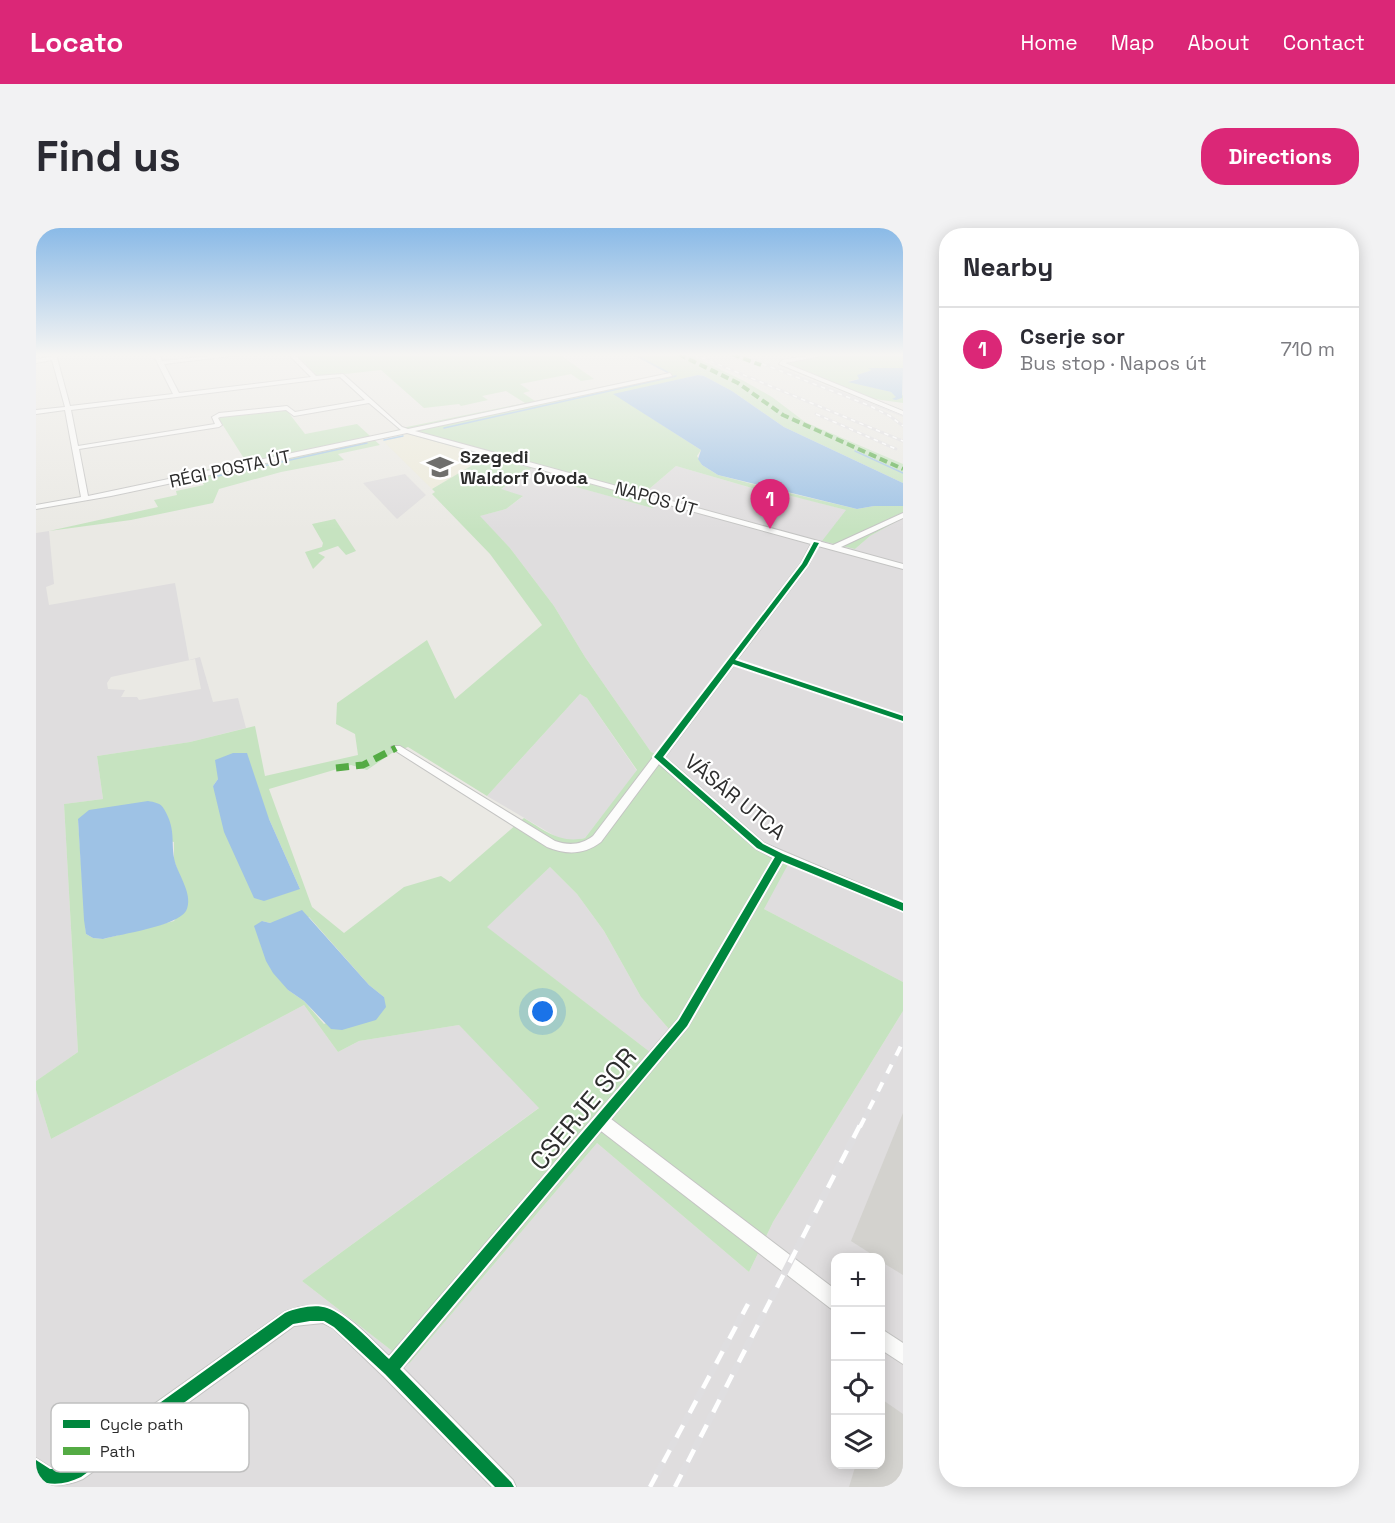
<!DOCTYPE html>
<html lang="en">
<head>
<meta charset="utf-8">
<style>
	body { margin:0; font-family:"Space Grotesk",sans-serif; background:#f2f2f3; color:#2b2b33 }
	.controls { position:absolute; right:18px; bottom:18px; display:grid; overflow:hidden; border-radius:12px; box-shadow:0 3px 15px #0003 }
	.controls button { width:54px; height:54px; display:grid; place-items:center; padding:0; border:0; border-bottom:2px solid #e1e1e2; background:#fff; color:#2b2b33; font:30px sans-serif }
	.you { position:absolute; left:507px; top:784px; width:21px; height:21px; margin:-15px; border:4px solid #fff; border-radius:50%; background:#1a73e8; box-shadow:0 0 0 9px #1a73e833 }
	.badge { display:grid; place-items:center; width:39px; height:39px; border-radius:50%; background:#db2777; color:#fff; font-size:20px; font-weight:700 }
	.pin { position:absolute; translate:-50% -50px; filter:drop-shadow(0 2px 3px #0008) }
	.pin::after { content:''; position:absolute; top:32px; width:21px; height:18px; background:inherit; clip-path:polygon(0 0,100% 0,50% 100%) }
	.list { margin:0; padding:0; list-style:none }
	h2 { display:flex; justify-content:space-between; align-items:center; height:78px; margin:0; padding:0 24px; font-size:26px }
	h2 small { font-size:20px; font-weight:400; color:#7c7c81 }
	.list li { display:grid; grid-template-columns:39px 1fr auto; gap:18px; align-items:center; box-sizing:border-box; height:84px; padding:0 24px; border-top:2px solid #e1e1e2 }
	.list b { display:block; font-size:22px; white-space:nowrap }
	.list p { margin:0; font-size:20px; white-space:nowrap; color:#7c7c81 }
	.list em { font-size:20px; font-style:normal; color:#7c7c81 }
	.icon { flex:none; width:33px; height:33px; fill:none; stroke:currentColor; stroke-width:2; stroke-linecap:round; stroke-linejoin:round }
	.map { position:relative; flex:none; width:867px; height:1259px; overflow:hidden; border-radius:24px }
	header { display:flex; align-items:center; gap:36px; box-sizing:border-box; height:84px; padding:0 30px; background:#db2777; color:#fff }
	header strong { font-size:28px }
	nav { display:flex; gap:33px; margin-inline-start:auto; font-size:21px }
	.intro { display:flex; align-items:center; justify-content:space-between; box-sizing:border-box; height:144px; padding:0 36px }
	h1 { margin:0; font-size:42px }
	.button { padding:15px 27px; border-radius:24px; background:#db2777; color:#fff; font-size:21px; font-weight:700 }
	main { display:flex; gap:36px; padding:0 36px }
	aside { flex:1; background:#fff; border-radius:24px; box-shadow:0 3px 15px #0003 }
	.map>svg:first-child { display:block }
</style>
</head>
<body>
<header>
<strong>Locato</strong>
<nav><a>Home</a><a>Map</a><a>About</a><a>Contact</a></nav>
</header>
<div class="intro"><h1>Find us</h1><a class="button">Directions</a></div>
<main>
<div class="map">
<svg width="867" height="1259" viewBox="0 0 867 1259">
	<rect width="100%" height="100%" fill="#eae9e4"/>
	<g fill="#dfddde" fill-rule="evenodd">
		<polygon points="640,238 733,265 735,262 810,282 819,321 834,308 867,290 867,754 728,681 732,618 696,591 631,529 615,524 549,429 518,378 474,320 443,288 470,281 486,269 464,262 496,240 517,246 512,251 616,280 611,263"/>
		<polygon points="369,246 390,267 361,291 327,255"/>
		<path d="M 13,303 L 18,356 L 10,359 L 13,377 L 139,355 L 153,432 L 164,429 L 177,474 L 202,470 L 210,500 L 154,514 L 61,528 L 67,571 L 28,576 L 42,824 L 0,853 L 0,305 ZM 159,431 L 165,461 L 103,472 L 101,469 L 85,469 L 89,462 L 72,461 L 71,455 L 75,449 Z"/>
		<polygon points="544,466 551,470 601,543 549,610 537,613 524,611 451,568"/>
		<polygon points="514,639 541,666 568,703 605,769 633,801 614,824 450,699"/>
		<path d="M 268,777 L 302,824 L 323,813 L 423,797 L 504,879 L 266,1053 L 373,1136 L 561,915 L 713,1044 L 737,994 L 867,783 L 867,1259 L 0,1259 L 0,862 L 15,911 ZM 800,1030 L 844,1030 L 844,1236 L 800,1236 Z"/>
	</g>
	<polygon fill="#eceada" points="372,206 452,228 396,261 346,212"/>
	<g fill="#c6e3c0" fill-rule="evenodd">
		<path d="M 259,126 L 523,126 L 558,151 L 545,153 L 535,146 L 484,156 L 494,163 L 487,165 L 499,173 L 632,145 L 599,126 L 652,126 L 708,153 L 736,169 L 769,194 L 867,236 L 867,255 L 748,199 L 696,163 L 668,148 L 662,147 L 619,157 L 609,186 L 665,222 L 661,228 L 666,237 L 682,247 L 724,258 L 821,281 L 838,278 L 867,278 L 867,290 L 834,308 L 819,321 L 786,313 L 810,282 L 736,263 L 733,265 L 640,238 L 612,262 L 631,269 L 616,280 L 511,251 L 516,246 L 496,240 L 465,261 L 487,268 L 470,281 L 444,288 L 474,320 L 518,378 L 549,429 L 615,524 C 648,534 670,570 697,592 C 715,607 734,619 756,629 L 728,681 L 867,754 L 867,783 L 737,994 L 713,1044 L 561,915 L 373,1136 L 266,1053 L 503,880 L 423,797 L 323,813 L 302,824 L 268,777 L 15,911 L 0,862 L 0,853 L 42,824 L 28,576 L 67,571 L 61,528 L 154,514 L 219,498 L 229,548 L 322,527 L 319,506 L 300,496 L 301,475 L 391,412 L 419,471 L 506,397 L 454,326 L 396,266 L 399,264 L 396,261 L 452,228 L 372,206 L 361,201 L 489,175 L 470,163 L 446,168 L 452,172 L 425,178 L 423,176 L 388,180 L 345,142 L 282,149 ZM 544,466 L 551,470 L 601,542 L 549,610 C 524,616 508,602 488,590 L 414,654 L 405,648 L 368,659 L 308,705 L 276,679 L 233,561 L 315,537 L 331,542 L 356,525 L 372,519 L 451,568 ZM 182,551 L 233,591 L 264,661 L 177,558 ZM 42,592 L 138,614 L 138,632 L 152,672 L 138,693 L 67,711 L 57,710 L 50,706 ZM 514,639 L 541,666 L 568,703 L 605,769 L 633,801 L 614,824 L 451,699 ZM 273,689 L 333,757 L 348,769 L 288,796 L 268,773 L 252,762 L 226,693 L 234,695 Z"/>
		<polygon points="792,126 867,126 867,140 842,140 822,147 824,151 812,153 855,164 862,170 867,167 867,175 831,170 746,137 753,132"/>
		<polygon points="249,180 269,206 321,196 344,217 302,226 308,232 245,244 183,261 177,275 95,292 13,303 122,279 118,272 141,267 140,263 168,257 160,244 209,232 181,188"/>
		<polygon points="299,291 320,323 310,327 302,318 282,325 289,329 277,341 269,324 286,319 287,315 276,296"/>
	</g>
	<g fill="#9ec2e5">
		<polygon points="832,140 867,140 866,170 860,172 856,171 860,169 855,164 812,154 823,151 821,147 836,142"/>
		<polygon points="662,147 668,148 696,163 748,199 867,255 867,278 838,278 821,281 682,247 666,237 662,231 665,222 577,166"/>
		<polygon points="197,525 211,525 233,591 264,661 228,673 218,670 188,604 177,558 182,551 179,532"/>
		<path d="M 112,573 C 118,574 125,575 128,581 C 141,603 134,614 139,634 C 143,648 158,668 150,683 C 141,698 85,706 67,711 L 57,710 L 50,706 L 48,692 L 42,591 L 53,582 Z"/>
		<polygon points="266,682 333,757 348,769 350,779 340,792 306,802 295,801 268,773 252,762 237,745 230,733 218,698 226,693 234,695"/>
	</g>
	<g fill="none" stroke-linecap="round" stroke-linejoin="round">
		<g stroke="#9ec2e5" stroke-width="1.5">
			<polyline points="597,126 633,145"/>
			<polyline points="408,200 640,148"/>
			<polyline points="348,212 367,208"/>
			<polyline points="819,223 867,245"/>
			<polyline points="177,249 331,215"/>
		</g>
		<polyline stroke="#9ec2e5" stroke-width="2" points="177,249 179,249"/>
	</g>
	<g fill="#d3d2ce">
		<polygon points="867,885 867,1047 844,1033 844,1029 840,1029 815,1013"/>
		<polygon points="844,1170 867,1186 867,1259 813,1259 820,1236 844,1236"/>
	</g>
	<g fill="none" stroke-linecap="round" stroke-linejoin="round">
		<g stroke="#c4c4c3" stroke-width="2">
			<g id="minor">
				<path d="M 14,126 L 20,126 L 34,178 L 137,166 L 117,126 L 123,126 L 126,133 L 194,126 L 211,126 L 128,136 L 143,165 L 275,149 L 252,126 L 258,126 L 280,148 L 307,146 L 366,199 L 372,201 L 634,145 L 636,148 L 379,203 L 797,317 L 867,285 L 867,290 L 805,319 L 867,336 L 867,341 L 782,318 L 772,338 L 701,432 L 867,488 L 867,494 L 698,437 L 629,529 L 728,615 L 867,674 L 867,684 L 747,634 L 652,799 L 575,891 L 800,1062 L 800,1083 L 794,1080 L 565,903 L 367,1140 L 477,1252 L 480,1259 L 456,1259 L 347,1148 L 297,1100 L 287,1095 L 258,1098 L 47,1251 C 31,1258 17,1259 0,1254 L 0,1230 L 14,1239 L 35,1235 L 248,1084 C 298,1063 319,1097 353,1128 L 642,791 L 737,630 L 720,621 L 623,536 L 565,614 C 548,627 530,627 511,619 L 355,520 L 356,518 L 364,518 L 519,613 C 533,618 545,617 557,608 L 765,335 L 775,316 L 371,205 L 75,268 L 0,281 L 0,277 L 45,269 L 29,182 L 0,186 L 0,182 L 29,179 L 16,132 L 0,135 L 0,131 L 15,129 ZM 304,149 L 329,172 L 259,184 L 251,178 L 183,185 L 176,189 L 179,196 L 42,218 L 35,182 ZM 333,175 L 365,202 L 52,268 L 43,221 L 183,199 L 186,197 L 182,190 L 184,189 L 250,182 L 258,188 Z"/>
				<polygon points="783,126 795,126 749,135 867,183 867,187 743,136 746,132"/>
				<polygon points="844,1100 867,1115 867,1136 844,1121"/>
			</g>
		</g>
		<use href="#minor" fill="#fcfcfb" fill-rule="evenodd"/>
		<polyline stroke="#dfdee0" stroke-width="1.5" points="706,126 867,188"/>
		<g stroke="#dfdee0" stroke-width="3">
			<g id="rail-far2">
				<polyline points="657,126 867,213"/>
				<polyline points="701,126 832,177 854,188 867,198"/>
				<polyline points="780,186 860,221"/>
			</g>
		</g>
		<g stroke="#dfdee0" stroke-width="6">
			<polyline id="rail-far1" points="824,899 867,814"/>
		</g>
		<g stroke="#dfdee0" stroke-width="7">
			<g id="rail">
				<polyline points="614,1259 712,1076"/>
				<polyline points="639,1259 824,897"/>
			</g>
		</g>
		<use href="#rail-far2" stroke="#fff" stroke-width="1.5" stroke-dasharray="4.5" stroke-linecap="butt"/>
		<use href="#rail-far1" stroke="#fff" stroke-width="4" stroke-dasharray="10" stroke-linecap="butt"/>
		<use href="#rail" stroke="#fff" stroke-width="4.5" stroke-dasharray="14" stroke-linecap="butt"/>
		<g stroke="#54ab44" stroke-width="4" stroke-dasharray="8 4" stroke-linecap="butt">
			<polyline points="642,126 702,155 747,187 867,241"/>
			<polyline points="696,126 725,137"/>
		</g>
		<polyline stroke="#54ab44" stroke-width="7" stroke-dasharray="13 7" stroke-linecap="butt" points="300,540 327,537 360,520"/>
		<g stroke="#fff" stroke-width="4">
			<path id="cycleway" d="M 778,314 L 783,315 L 771,337 L 699,432 L 867,488 L 867,493 L 697,436 L 627,529 L 727,616 L 747,626 L 867,675 L 867,683 L 746,633 L 651,798 L 364,1141 L 475,1254 L 478,1259 L 459,1259 L 349,1146 L 298,1099 L 288,1093 L 274,1093 L 257,1096 L 45,1249 C 30,1256 15,1259 0,1251 L 0,1232 L 14,1241 L 24,1241 L 36,1238 L 249,1085 C 261,1080 279,1076 291,1080 C 311,1087 337,1116 353,1131 L 643,792 L 739,629 L 721,620 L 618,529 L 766,336 Z"/>
		</g>
		<use href="#cycleway" fill="#00873e" fill-rule="evenodd"/>
	</g>
	<linearGradient id="sky" x2="0" y2="1"><stop stop-color="#8abae7"/><stop offset="0.42" stop-color="#f6f5f3"/><stop offset="1" stop-color="#f6f5f3" stop-opacity="0"/></linearGradient>
	<rect width="867" height="302" fill="url(#sky)"/>
	<defs>
		<g id="school-bare" transform="scale(2.07)"><path d="M0-5L7-2L0 1L-7-2ZM-4 1L0 2.5L4 1V4Q0 6-4 4Z" fill="#6f6f6d" stroke="#fff" stroke-width="2.5" paint-order="stroke"/></g>
	</defs>
	<g fill-rule="evenodd">
		<use href="#school-bare" x="404" y="239"/>
	</g>
	<g text-anchor="middle" stroke-width="4.5" stroke-linejoin="round" paint-order="stroke">
		<g font-size="18" font-weight="bold" fill="#2d2d2d" stroke="#fff" text-anchor="start">
			<text x="424" y="235">Szegedi<tspan x="424" dy="21">Waldorf Óvoda</tspan></text>
		</g>
		<g font-size="18" fill="#2d2d2d" stroke="#fff">
			<text transform="translate(194 241) rotate(-12)" y="6">RÉGI POSTA ÚT</text>
			<text transform="translate(620 271) rotate(16)" y="6">NAPOS ÚT</text>
		</g>
		<g font-size="21" fill="#2d2d2d" stroke="#fff">
			<text transform="translate(699 569) rotate(39)" y="7">VÁSÁR UTCA</text>
		</g>
		<g font-size="26" fill="#2d2d2d" stroke="#fff">
			<text transform="translate(547 881) rotate(-50)" y="9">CSERJE SOR</text>
		</g>
	</g>
	<rect x="15" y="1175" width="198" height="69" rx="9" fill="#fff" stroke="#c0c0c0" stroke-width="1.5"/>
	<rect x="27" y="1192" width="27" height="8" fill="#00873e"/>
	<rect x="27" y="1219" width="27" height="8" fill="#54ab44"/>
	<g font-size="16" fill="#2d2d2d">
		<text x="64" y="1202">Cycle path</text>
		<text x="64" y="1229">Path</text>
	</g>
</svg>
<div class="controls">
<button>+</button>
<button>−</button>
<button><svg class="icon" aria-label="locate" viewBox="0 0 24 24"><circle cx="12" cy="12" r="6"/><path d="M12 2v4M12 18v4M2 12h4M18 12h4"/></svg></button>
<button><svg class="icon" aria-label="layers" viewBox="0 0 24 24"><path d="M12 4l9 5-9 5-9-5zM3 14l9 5 9-5"/></svg></button>
</div>
<div class="you"></div>
<div class="pin badge" style="left:734px;top:301px">1</div>
</div>
<aside>
<h2>Nearby<small></small></h2>
<ul class="list">
<li><span class="badge">1</span><div><b>Cserje sor</b><p>Bus stop · Napos út</p></div><em>710 m</em></li>
</ul>
</aside>
</main>
</body>
</html>
